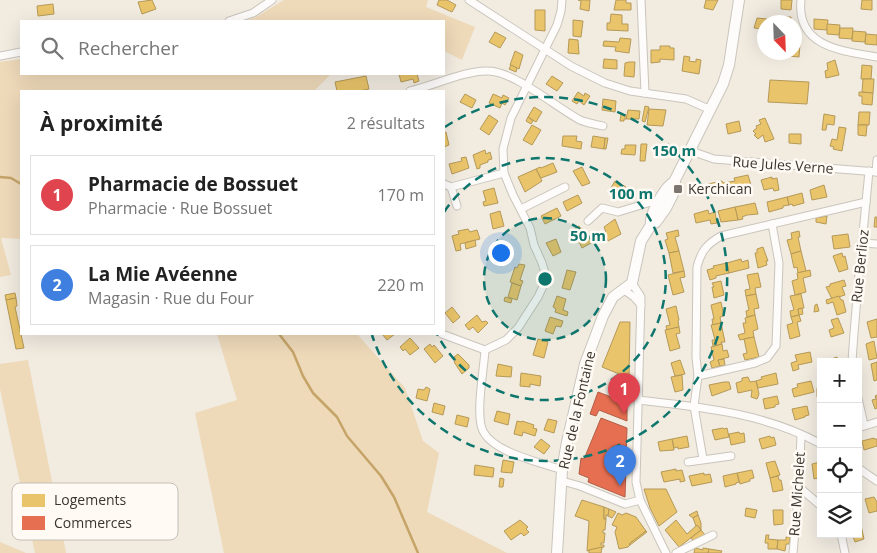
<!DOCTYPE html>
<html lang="fr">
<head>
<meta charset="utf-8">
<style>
	body { margin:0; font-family:"Open Sans",sans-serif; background:#f2f2f2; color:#222 }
	.controls { position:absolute; right:15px; bottom:15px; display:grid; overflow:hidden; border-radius:0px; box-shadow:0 5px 20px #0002 }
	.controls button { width:45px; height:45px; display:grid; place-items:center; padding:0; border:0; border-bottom:1px solid #e0e0e0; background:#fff; color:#222; font:25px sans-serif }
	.compass { position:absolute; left:757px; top:15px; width:45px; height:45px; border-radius:50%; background:#fff; box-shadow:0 5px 20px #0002; rotate:157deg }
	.you { position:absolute; left:500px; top:252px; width:18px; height:18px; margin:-12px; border:4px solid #fff; border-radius:50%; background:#1a73e8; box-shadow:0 0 0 8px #1a73e833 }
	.badge { display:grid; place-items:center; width:32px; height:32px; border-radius:50%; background:#7b756d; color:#fff; font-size:16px; font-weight:700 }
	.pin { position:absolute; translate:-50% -41px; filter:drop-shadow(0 1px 2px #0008) }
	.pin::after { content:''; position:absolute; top:26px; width:18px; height:15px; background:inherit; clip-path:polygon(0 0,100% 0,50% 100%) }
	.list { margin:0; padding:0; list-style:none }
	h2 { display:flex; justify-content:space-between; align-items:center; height:65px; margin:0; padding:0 20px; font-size:21px }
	h2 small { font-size:16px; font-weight:400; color:#767676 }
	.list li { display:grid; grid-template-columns:32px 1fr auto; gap:15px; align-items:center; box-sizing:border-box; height:80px; margin:0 10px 10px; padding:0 10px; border:1px solid #e0e0e0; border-radius:0px }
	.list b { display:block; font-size:19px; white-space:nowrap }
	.list p { margin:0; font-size:16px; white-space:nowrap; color:#767676 }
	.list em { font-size:16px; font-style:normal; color:#767676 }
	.icon { flex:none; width:28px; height:28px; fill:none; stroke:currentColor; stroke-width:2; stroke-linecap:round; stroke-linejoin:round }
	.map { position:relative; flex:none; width:877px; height:553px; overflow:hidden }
	.search { position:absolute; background:#fff; box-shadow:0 5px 20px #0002; left:20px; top:20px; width:425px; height:55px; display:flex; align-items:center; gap:12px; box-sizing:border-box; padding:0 18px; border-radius:0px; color:#767676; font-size:19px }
	.panel { position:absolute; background:#fff; box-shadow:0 5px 20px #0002; left:20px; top:90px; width:425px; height:245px; border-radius:0px }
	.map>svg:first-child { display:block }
</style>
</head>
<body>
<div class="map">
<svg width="877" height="553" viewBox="0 0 877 553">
	<rect width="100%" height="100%" fill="#f1ebe0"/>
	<g fill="#eed9b9">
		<polygon points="284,0 428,0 426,7 475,27 462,60 444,51 444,21 245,21 256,17"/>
		<polygon points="21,59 21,74 331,74 314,91 21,91 21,239 1,238 11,275 0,277 0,62"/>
		<polygon points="217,334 357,334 405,388 423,441 439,453 427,512 507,553 224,553 195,413 237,400"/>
		<polygon points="28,360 66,553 35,553 0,389 0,364"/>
		<polygon points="0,542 26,553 0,553"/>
	</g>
	<g fill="#e9c46a" stroke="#b59958">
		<polygon points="152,0 156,9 142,14 138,2"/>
		<polygon points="439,0 447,0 456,5 452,12 437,5"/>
		<polygon points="578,0 590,0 589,11 580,9 581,1"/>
		<polygon points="616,0 626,0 626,3 631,3 631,10 614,10"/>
		<polygon points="706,0 718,0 713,10 704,8"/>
		<polygon points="781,0 792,0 791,10 781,9"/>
		<polygon points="862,0 872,0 872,10 861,9"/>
		<polygon points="53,4 54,14 38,16 37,6"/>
		<polygon points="535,10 545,10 545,31 535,30"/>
		<polygon points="611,14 622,15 622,24 628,24 628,31 607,30 607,23 610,23"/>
		<polygon points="781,17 791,17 791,22 780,22"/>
		<polygon points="757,18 767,19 766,22 764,22 764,29 754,28"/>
		<polygon points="814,19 828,20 827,30 814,29"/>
		<polygon points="573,20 583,21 581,37 573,36"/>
		<polygon points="827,24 840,25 839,35 827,34"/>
		<polygon points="840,28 853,28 852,39 839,38"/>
		<polygon points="853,31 866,32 865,42 852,41"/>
		<polygon points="495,32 506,38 500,48 489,42"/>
		<polygon points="866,34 877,35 877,45 865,44"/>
		<polygon points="620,38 631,39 629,53 615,51 616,47 603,46 604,41 619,42"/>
		<polygon points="569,39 578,40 579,54 568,53"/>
		<polygon points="794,44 800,44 799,57 789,56 789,52 794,52"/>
		<polygon points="660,46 670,46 670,48 674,48 674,60 660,59 660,62 651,63 651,50 660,50"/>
		<polygon points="515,51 523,55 519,69 510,65"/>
		<polygon points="684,56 690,57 689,61 696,62 696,59 701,60 699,74 682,71"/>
		<polygon points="604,59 617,60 617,69 603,68"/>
		<polygon points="835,60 839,75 826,78 825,71 828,70 827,63"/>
		<polygon points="629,62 635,62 634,77 624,76 625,63"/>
		<polygon points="511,65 517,68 516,72 509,69"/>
		<polygon points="862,65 872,66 871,79 861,79"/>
		<polygon points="399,74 417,74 419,81 414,83 413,79 401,82"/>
		<polygon points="366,76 369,89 359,91 337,91 335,82"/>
		<polygon points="552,76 563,83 557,91 546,84"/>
		<polygon points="863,79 874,79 873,93 862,92"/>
		<polygon points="770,80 809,82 807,104 768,102"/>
		<polygon points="578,92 584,96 585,93 590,96 584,105 579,101 577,104 572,101"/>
		<polygon points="859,92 873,93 872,105 862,104 862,96 859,96"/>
		<polygon points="465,94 476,100 472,108 460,102"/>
		<polygon points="493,94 502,98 503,95 509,98 505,105 502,103 500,108 489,103"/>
		<polygon points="603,99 616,101 615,112 602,110"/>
		<polygon points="645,106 649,107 645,122 642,121"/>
		<polygon points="534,107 542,112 536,122 528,117"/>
		<polygon points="649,109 666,110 663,126 647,125"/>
		<polygon points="628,110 640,111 639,119 626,119"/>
		<polygon points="859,112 870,112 869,125 858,125"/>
		<polygon points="621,114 626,115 626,119 624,119 624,121 620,121"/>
		<polygon points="824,114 835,116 834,125 827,124 826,130 822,130"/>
		<polygon points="489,115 498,121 489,135 480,129"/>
		<polygon points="528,117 533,121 531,124 526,121"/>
		<polygon points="765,118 774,139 765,142 763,135 758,139 754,135 756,134 753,131 757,128 756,126 761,124 759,120"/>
		<polygon points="739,121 741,131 728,134 726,124"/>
		<polygon points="532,125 541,130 532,145 523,140"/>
		<polygon points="858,125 867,125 866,136 858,135"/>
		<polygon points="839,127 846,128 842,151 833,149 834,147 830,146 832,139 837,140"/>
		<polygon points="446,132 449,145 444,147 444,133"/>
		<polygon points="789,134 801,134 801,144 789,143"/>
		<polygon points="563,136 577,136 576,141 582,142 581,149 562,146"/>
		<polygon points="593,136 605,138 604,149 591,147"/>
		<polygon points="605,138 608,138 606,149 604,149"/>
		<polygon points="641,144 647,144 645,161 640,161"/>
		<polygon points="625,145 636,145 635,155 621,154 622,149 625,149"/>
		<polygon points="485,150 486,154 490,152 492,159 488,160 488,162 480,165 480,168 477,169 473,155"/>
		<polygon points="466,157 469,168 452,174 449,164 462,161 461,158"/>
		<polygon points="553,163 557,172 541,178 536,169 540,167 541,168"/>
		<polygon points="582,167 590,183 582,186 573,171"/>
		<polygon points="536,169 542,181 525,192 518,177"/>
		<polygon points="748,175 751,185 735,189 736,195 732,196 729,182 735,181 734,178"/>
		<polygon points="772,177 772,179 777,178 779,190 774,191 773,188 764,190 761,180"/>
		<polygon points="615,181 626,187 620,192 618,198 608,193"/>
		<polygon points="722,181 723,183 729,182 731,190 711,195 708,184"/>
		<polygon points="824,185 827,197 812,200 810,190"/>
		<polygon points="494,188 498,203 484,206 483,202 486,201 483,191"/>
		<polygon points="802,193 804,203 793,206 792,204 789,205 787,197"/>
		<polygon points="578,195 582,203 567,211 563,202"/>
		<polygon points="787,197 789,205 783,206 783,208 769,212 767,202"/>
		<polygon points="755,203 758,214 747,215 742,217 743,219 738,220 735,207"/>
		<polygon points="735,207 738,220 721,222 718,211"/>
		<polygon points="557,208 561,216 545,224 541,216"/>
		<polygon points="708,210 709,214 715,212 717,223 711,224 710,220 696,223 694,214"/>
		<polygon points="500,211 504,226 493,229 490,214"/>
		<polygon points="827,216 826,224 816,222 816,218"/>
		<polygon points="875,217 877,217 877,227 874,227"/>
		<polygon points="615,219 621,234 608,241 604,233 606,232 604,227"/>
		<polygon points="579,226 582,230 584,229 589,239 591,238 593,242 582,248 573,230"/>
		<polygon points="468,229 470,232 477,230 480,239 460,244 461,250 456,251 452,236 459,234 458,231"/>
		<polygon points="678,230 679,236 675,237 679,251 669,253 665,240 668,239 666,233"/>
		<polygon points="799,231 800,237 798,237 801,251 791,254 787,240 792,239 791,233"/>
		<polygon points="848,234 850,247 834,249 832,236"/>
		<polygon points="556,239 561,252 553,256 546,243"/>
		<polygon points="475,240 476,246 466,249 465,243"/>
		<polygon points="763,247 768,261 766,261 767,265 758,268 755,253 757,253 757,249"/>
		<polygon points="679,251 684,271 673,273 669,253"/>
		<polygon points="801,251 806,271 798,273 797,267 794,268 791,254"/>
		<polygon points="842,253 843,257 845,256 848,269 839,272 833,256"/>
		<polygon points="741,259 742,262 748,260 749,268 729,273 727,263"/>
		<polygon points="727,263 729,273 716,276 716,278 710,280 707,270 714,268 713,266"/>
		<polygon points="519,264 525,265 520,280 523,281 521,286 510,282 515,267 517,268"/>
		<polygon points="567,270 576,272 570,290 562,288"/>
		<polygon points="810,270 811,276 803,278 806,292 795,295 792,281 798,279 797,273"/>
		<polygon points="684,271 685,277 680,278 684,292 673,295 668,275"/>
		<polygon points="758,273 761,287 755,288 756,294 746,296 745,290 750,289 747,275"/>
		<polygon points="844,280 846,286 842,287 845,295 832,299 826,287 830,286 830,284"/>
		<polygon points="721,281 724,295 714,298 712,287 714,287 712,283"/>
		<polygon points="512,283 521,286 517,300 508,297"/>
		<polygon points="15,293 16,298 6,300 5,295"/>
		<polygon points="756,294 759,308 754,309 755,315 747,317 746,311 749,310 746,296"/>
		<polygon points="801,294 804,308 798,309 799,315 791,317 790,311 794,310 790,296"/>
		<polygon points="557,296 566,299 563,310 568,312 567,316 555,312 556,309 553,307"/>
		<polygon points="839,296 841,300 843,300 846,312 837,315 833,302 827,304 826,300"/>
		<polygon points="505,297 512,299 511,303 504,301"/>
		<polygon points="16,298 17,306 15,307 24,348 16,349 6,300"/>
		<polygon points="721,302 724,316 720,317 721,323 713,325 712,319 714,319 711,305"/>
		<polygon points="817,304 819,311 814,312 815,305"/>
		<polygon points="676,306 679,320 678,321 679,327 667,330 666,326 670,325 666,309"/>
		<polygon points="452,307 460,317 453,323 445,313"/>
		<polygon points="802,308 803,314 799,315 798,309"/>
		<polygon points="477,315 482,322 486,321 488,323 478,333 473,327 469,330 465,325"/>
		<polygon points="755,315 758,329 753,331 754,337 740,340 738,335 745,333 743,323 746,323 745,318"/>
		<polygon points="799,315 801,321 797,322 800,336 790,339 787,325 793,323 791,317"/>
		<polygon points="550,317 563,321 561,327 556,326 553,334 545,331"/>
		<polygon points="838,318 844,333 831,337 829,330 834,328 831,320"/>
		<polygon points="877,319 877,337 871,338 867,322"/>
		<polygon points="620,322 630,322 629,378 602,367"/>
		<polygon points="721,323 725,342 721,342 722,344 713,346 712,340 715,340 711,325"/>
		<polygon points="679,327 680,333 676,334 680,348 670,351 665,330"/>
		<polygon points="382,334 395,334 387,340"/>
		<polygon points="754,337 759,357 745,360 743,354 747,353 744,339"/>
		<polygon points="410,338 419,348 410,355 405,349 403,351 400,347"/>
		<polygon points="538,339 548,342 544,358 533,355"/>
		<polygon points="874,341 877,358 869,360 866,344"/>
		<polygon points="430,344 432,347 434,345 443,356 435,363 424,349"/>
		<polygon points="722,344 723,351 727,350 729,357 718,360 720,366 712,368 710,362 714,360 711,347"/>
		<polygon points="810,352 812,362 798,365 799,369 793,371 791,363 797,361 795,355"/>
		<polygon points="458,354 469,365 469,368 462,374 454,362 456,360 454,357"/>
		<polygon points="837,357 838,362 829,362 828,360"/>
		<polygon points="724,359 725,365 720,366 718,360"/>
		<polygon points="680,360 685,374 675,376 671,363"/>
		<polygon points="877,362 877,380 874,381 871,364"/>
		<polygon points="498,364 512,367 511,377 496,376"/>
		<polygon points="521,373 541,376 540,386 530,384 530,387 520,386"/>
		<polygon points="776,373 778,384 758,388 756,381 762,379 761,377"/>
		<polygon points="682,375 683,390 675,392 671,377"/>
		<polygon points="748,377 750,382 756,381 759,394 757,399 751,397 752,390 738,393 736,383 742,381 742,378"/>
		<polygon points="811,381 814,392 794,397 792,389 798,387 797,384"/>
		<polygon points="724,382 729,382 731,389 712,396 709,385"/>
		<polygon points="426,387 430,389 427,401 416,398 418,389 424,390"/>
		<polygon points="821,387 821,396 817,397 817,388"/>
		<polygon points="877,395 877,408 875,409 872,400 876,399 875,396"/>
		<polygon points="777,396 779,404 775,405 775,407 765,409 763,399"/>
		<polygon points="434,403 445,406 443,415 432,412"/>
		<polygon points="807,406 809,415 805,416 805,417 795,420 792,409"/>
		<polygon points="497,411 510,414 508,425 494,421"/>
		<polygon points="457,415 469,418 467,427 455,424"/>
		<polygon points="548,419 557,421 554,433 544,430"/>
		<polygon points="517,421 522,422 522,421 534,425 533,428 537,429 535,436 523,432 522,436 514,434"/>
		<polygon points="723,428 724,429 727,428 729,437 715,440 712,430"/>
		<polygon points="739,432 740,434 744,433 745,442 731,445 729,434"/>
		<polygon points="687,436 689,447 678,449 678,447 674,448 672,439"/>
		<polygon points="770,436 771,438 774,437 776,445 762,449 759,439"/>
		<polygon points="874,438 874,439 877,439 877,446 864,450 862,441"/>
		<polygon points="541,439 550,446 544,454 534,447"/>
		<polygon points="672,439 674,450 660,451 658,442"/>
		<polygon points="503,460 514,462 512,473 501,472"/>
		<polygon points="775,461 780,475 770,478 766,463"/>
		<polygon points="820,462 821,477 814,479 812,464"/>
		<polygon points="475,465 494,468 493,477 474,475"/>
		<polygon points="676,469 676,471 682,470 685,481 680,482 680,479 664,482 661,472"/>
		<polygon points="752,470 754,478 750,479 750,481 740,484 737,473"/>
		<polygon points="704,473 704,475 710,474 712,482 692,486 689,476"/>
		<polygon points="737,473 739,482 736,483 736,484 725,487 723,476"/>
		<polygon points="778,476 779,480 781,480 783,490 773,492 770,478"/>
		<polygon points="500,478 504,479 503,487 499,487"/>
		<polygon points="644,489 666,489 677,512 659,526 650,508"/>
		<polygon points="874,497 877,502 877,511 869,513 865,499"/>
		<polygon points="582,500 604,507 604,519 606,519 605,530 603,530 603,533 605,533 604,543 601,543 601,545 604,545 604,547 587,551 589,521 575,516"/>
		<polygon points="604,507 609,509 608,516 606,515 606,519 604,519"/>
		<polygon points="746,508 757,510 755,518 745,516"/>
		<polygon points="609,509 616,512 612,518 608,516"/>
		<polygon points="773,510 783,510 783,524 774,525"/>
		<polygon points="697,511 698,515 693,518 689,515"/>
		<polygon points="618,513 622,515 626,513 636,517 646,531 629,544 630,545 628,547 619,549 615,532 617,527 612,525"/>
		<polygon points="698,515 701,523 701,530 697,525 696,526 693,518"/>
		<polygon points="520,520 528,527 526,529 529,532 524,536 521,533 511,540 504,531"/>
		<polygon points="676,520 687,534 697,525 701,530 679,547 665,530"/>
		<polygon points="861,525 864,539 855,542 852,534 858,534 858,526"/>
		<polygon points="701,530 705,535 695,543 691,538"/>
		<polygon points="646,531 647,532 630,545 629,544"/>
		<polygon points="766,535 769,535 768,539 778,540 777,549 768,549 768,543 765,543"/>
		<polygon points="786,537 790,537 789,544 786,544 785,551 777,549 778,540 786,540"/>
		<polygon points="602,547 601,553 589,553 589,550"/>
		<polygon points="695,548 703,550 703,548 709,549 708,553 694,553"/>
		<polygon points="709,549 722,551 721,553 708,553"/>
	</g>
	<g fill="#e76f51" stroke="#b35e47">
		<polygon points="598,392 627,403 627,421 599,410 596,416 590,414"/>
		<polygon points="601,418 627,428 626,459 622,457 619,463 626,466 625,497 588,482 589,478 579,474 581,458 584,459"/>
	</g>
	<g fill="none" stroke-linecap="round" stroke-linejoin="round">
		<g stroke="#c6a468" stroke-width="2.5">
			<polyline points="0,177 11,178 21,184"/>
			<polyline points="279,334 293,352 303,376 313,393 337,417 347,436 381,476 394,497 418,553"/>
		</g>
		<g stroke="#cac5bd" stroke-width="9">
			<g id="minor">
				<polyline points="469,0 571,66 605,83 630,91 686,99 711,110"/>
				<polyline points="641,0 645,93"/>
				<path d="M 801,0 C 796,47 842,51 877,57"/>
				<polyline points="229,21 253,13 272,0"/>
				<polyline points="0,56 21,52"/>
				<path d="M 410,91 C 432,86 467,70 488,71 C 514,71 557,108 580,120 C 587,123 595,124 603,126"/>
				<polyline points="691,151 714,159 877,172"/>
				<polyline points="876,172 877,160"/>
				<polyline points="444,184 451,187 457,206"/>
				<polyline points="451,187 504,173"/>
				<polyline points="521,209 565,187"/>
				<polyline points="588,221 602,208 618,212 651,202 661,206"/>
				<polyline points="863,243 877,244"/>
				<polyline points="632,283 641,297 636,482 640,500 666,553"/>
				<polyline points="624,290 634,297 641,305"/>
				<polyline points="442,334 485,350"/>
				<path d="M 852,362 C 856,298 863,235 869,171"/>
				<polyline points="698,376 755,363 767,358 776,346 779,263 772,224"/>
				<polyline points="858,398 864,425"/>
				<path d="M 638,400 C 700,407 765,413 821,444"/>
				<polyline points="858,428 877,422"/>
				<path d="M 703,459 L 694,406 L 698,376 L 696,357 L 697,267 C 701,251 707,244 721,236 L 866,202"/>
				<polyline points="688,462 731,456"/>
				<polyline points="858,468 877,481"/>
				<path d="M 562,470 C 540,462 494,453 483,431 C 475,415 484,369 485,350 L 506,340 L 518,328 L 538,297 L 545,282 L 545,273 L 542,263 L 534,245 L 530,228 L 513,195 L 504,173 L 503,149 L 511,118 L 557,25 L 561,11 L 562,0"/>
				<polyline points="562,481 580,486 625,504 640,500"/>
				<polyline points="799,487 821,506"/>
				<polyline points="841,534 845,553"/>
				<polyline points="676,553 713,535"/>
				<polyline points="793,553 799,487 801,435"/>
			</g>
		</g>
		<g stroke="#cac5bd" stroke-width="12">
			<g id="secondary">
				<path d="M 651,225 C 649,215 665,186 674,182 L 723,84 L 729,65 L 739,0"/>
				<polyline points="557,553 562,470 567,442 585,364 603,316 613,297 632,283 641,241 651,225 656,222 666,208 673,194 676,186 674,182"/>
			</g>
		</g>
		<use href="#minor" stroke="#fdfcfa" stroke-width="7"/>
		<use href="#secondary" stroke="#fdfcfa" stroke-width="10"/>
	</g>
	<circle cx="545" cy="279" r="61" fill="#0f766e" fill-opacity=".12"/>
	<g fill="none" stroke="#0f766e" stroke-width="2.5" stroke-dasharray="9 6">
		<circle cx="545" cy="279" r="61"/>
		<path d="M444 212A121 121 0 1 1 437 334"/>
		<path d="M445 127A182 182 0 1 1 372 335"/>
	</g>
	<rect fill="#7b756d" stroke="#fffaf3" stroke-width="2" x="673" y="184" width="10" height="10" rx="2.5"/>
	<g text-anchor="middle" stroke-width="5" stroke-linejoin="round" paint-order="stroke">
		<g font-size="14" fill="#3b362f" stroke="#fffaf3">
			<text transform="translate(783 165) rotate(4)" y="5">Rue Jules Verne</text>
			<text transform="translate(860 266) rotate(-84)" y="5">Rue Berlioz</text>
			<text transform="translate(577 410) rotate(-77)" y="5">Rue de la Fontaine</text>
			<text transform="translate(797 494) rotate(-86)" y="5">Rue Michelet</text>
		</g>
		<g font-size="14" fill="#3b362f" stroke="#fffaf3" text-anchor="start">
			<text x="688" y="194">Kerchican</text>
		</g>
	</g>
	<rect x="12" y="483" width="166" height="57" rx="8" fill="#fffaf3" stroke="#c4bfb8" stroke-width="1"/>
	<rect x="22" y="494" width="23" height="13" fill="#e9c46a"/>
	<rect x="22" y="516" width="23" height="14" fill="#e76f51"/>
	<g font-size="14" fill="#3b362f">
		<text x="54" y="505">Logements</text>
		<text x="54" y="528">Commerces</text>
	</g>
	<circle cx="545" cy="279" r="8" fill="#0f766e" stroke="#fffaf3" stroke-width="2.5"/>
	<g font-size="15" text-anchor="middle" font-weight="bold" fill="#0f766e" stroke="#fffaf3" stroke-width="5" stroke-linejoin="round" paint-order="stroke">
		<text x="674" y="156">150 m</text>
		<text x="631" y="199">100 m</text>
		<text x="588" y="241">50 m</text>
	</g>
</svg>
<div class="controls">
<button>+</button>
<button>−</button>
<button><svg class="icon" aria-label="locate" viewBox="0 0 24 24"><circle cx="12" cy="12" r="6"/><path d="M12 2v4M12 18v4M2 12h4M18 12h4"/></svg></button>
<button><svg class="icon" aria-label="layers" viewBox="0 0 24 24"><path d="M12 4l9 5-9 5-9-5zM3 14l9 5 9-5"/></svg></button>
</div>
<svg class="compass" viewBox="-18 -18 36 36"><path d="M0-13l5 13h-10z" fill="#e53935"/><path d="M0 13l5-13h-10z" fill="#767676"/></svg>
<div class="you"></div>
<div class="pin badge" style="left:624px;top:414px;background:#e0444e">1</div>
<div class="pin badge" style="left:620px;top:486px;background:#3f7fe0">2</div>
<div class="search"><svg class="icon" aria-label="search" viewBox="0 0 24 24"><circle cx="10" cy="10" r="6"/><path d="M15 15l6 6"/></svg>Rechercher</div>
<section class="panel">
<h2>À proximité<small>2 résultats</small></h2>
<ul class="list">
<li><span class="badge" style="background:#e0444e">1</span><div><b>Pharmacie de Bossuet</b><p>Pharmacie · Rue Bossuet</p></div><em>170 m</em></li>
<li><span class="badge" style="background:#3f7fe0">2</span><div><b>La Mie Avéenne</b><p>Magasin · Rue du Four</p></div><em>220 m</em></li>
</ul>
</section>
</div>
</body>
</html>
